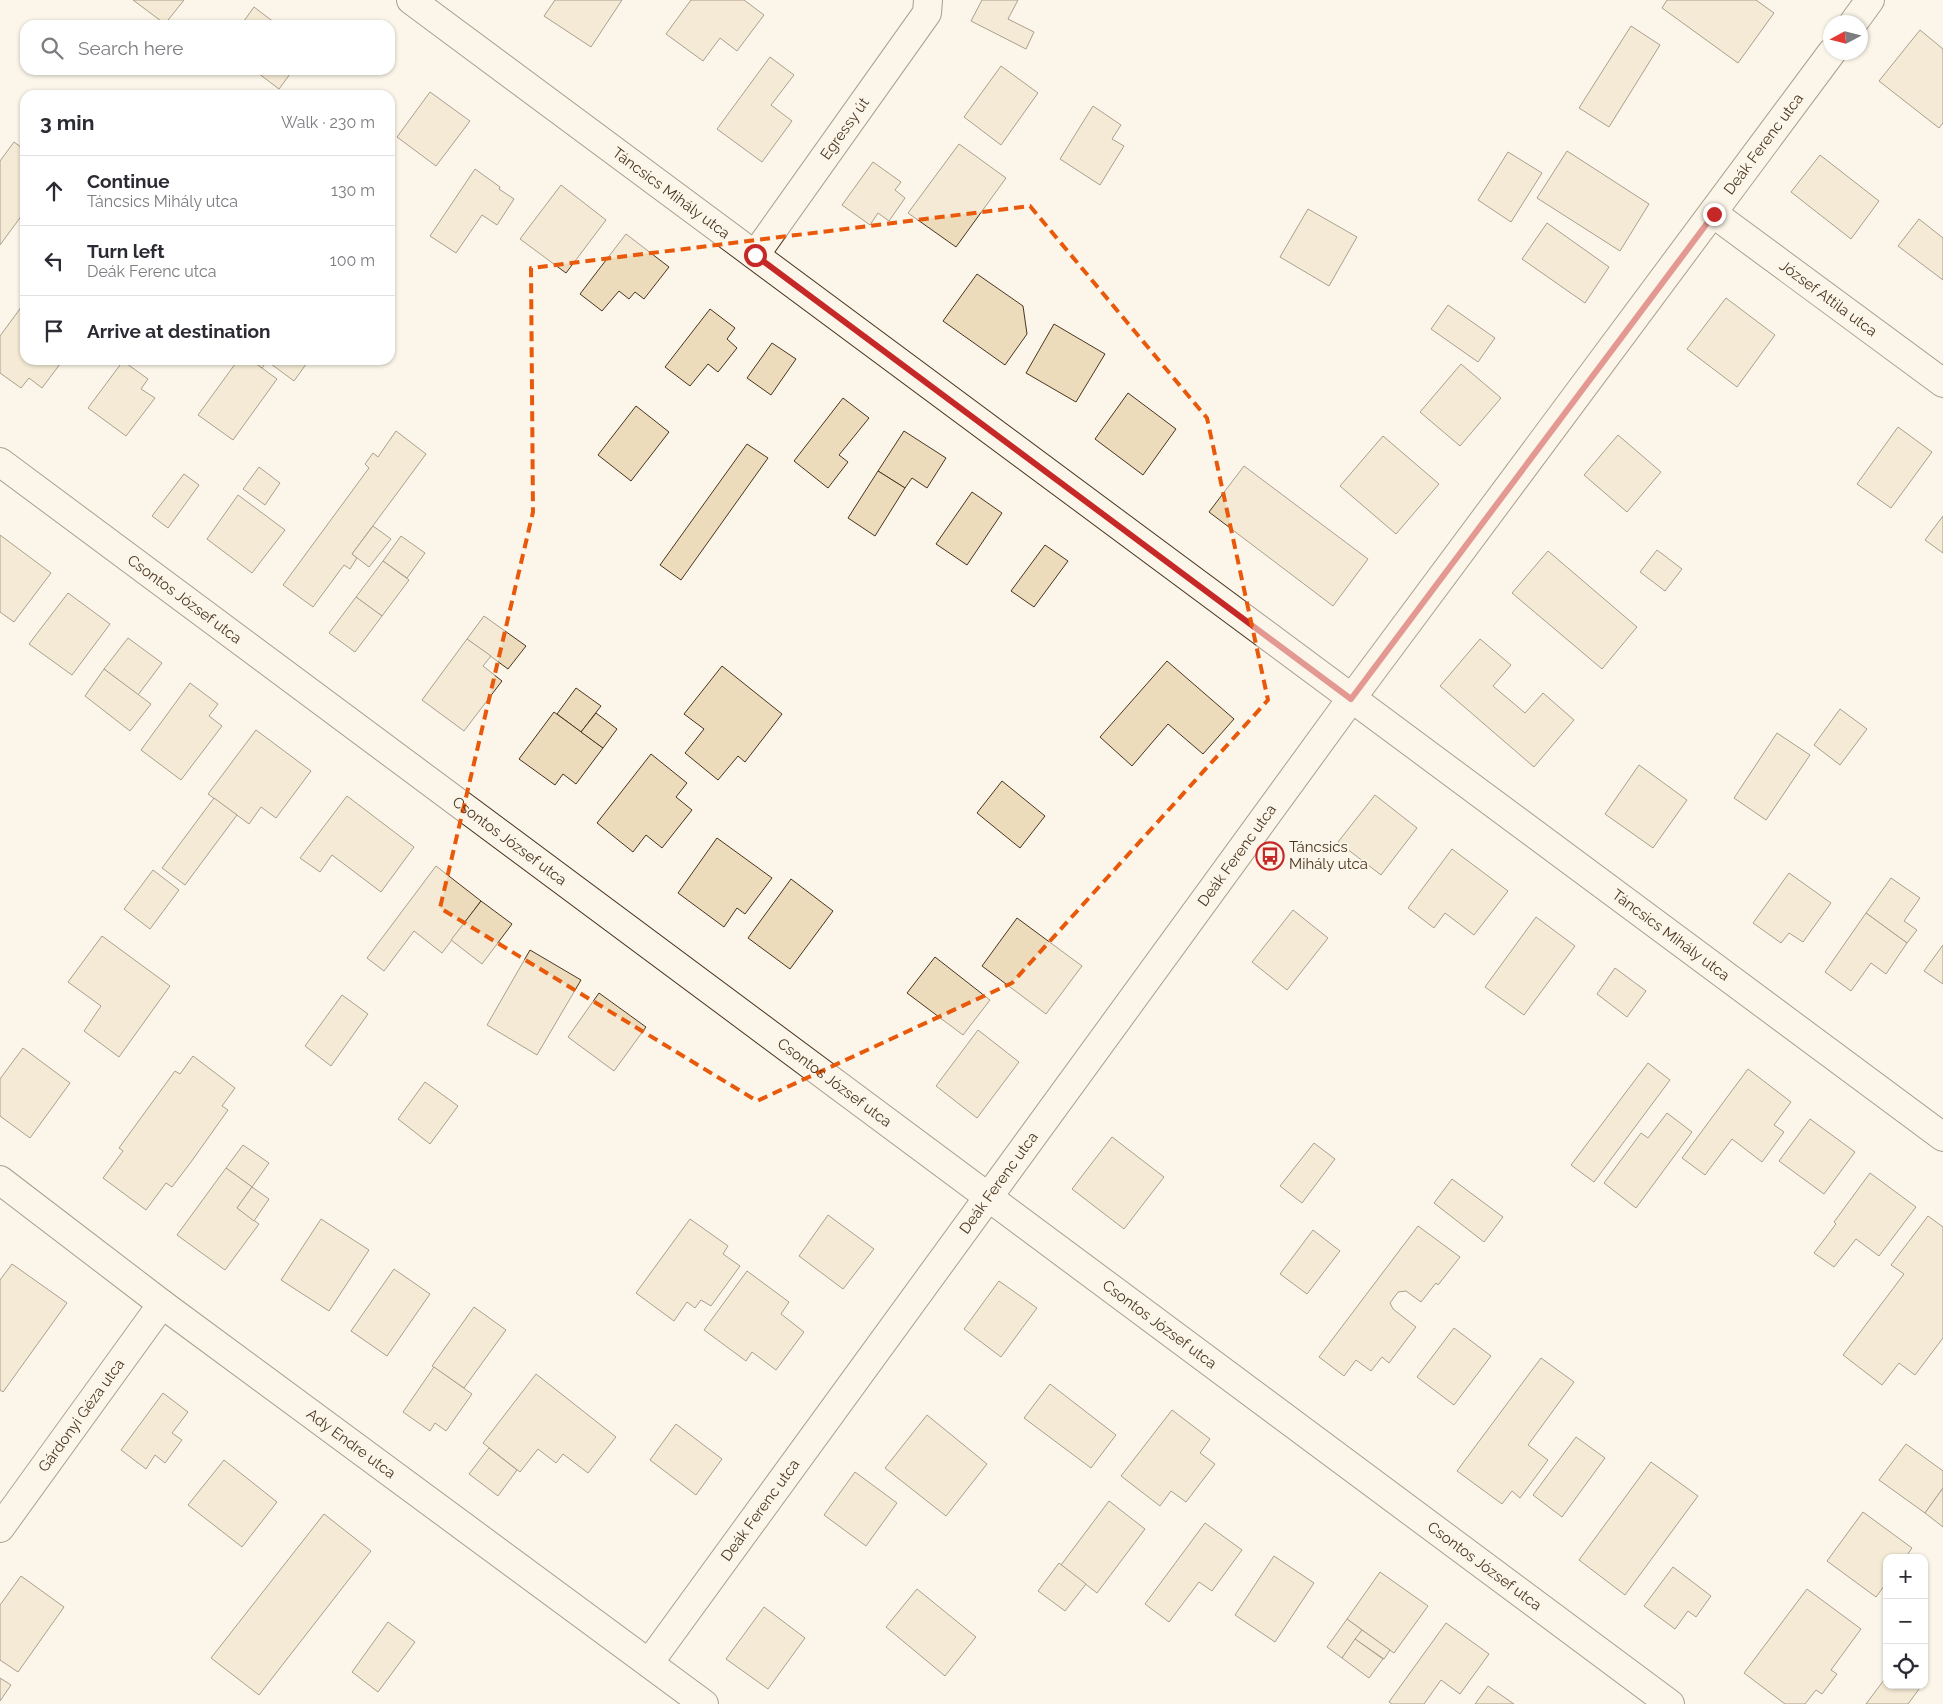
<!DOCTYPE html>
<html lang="en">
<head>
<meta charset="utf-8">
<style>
	body { margin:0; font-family:Raleway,sans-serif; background:#f7f7f7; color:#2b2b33 }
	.controls { position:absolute; right:15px; bottom:15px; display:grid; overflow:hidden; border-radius:10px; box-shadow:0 1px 4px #0004 }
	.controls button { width:45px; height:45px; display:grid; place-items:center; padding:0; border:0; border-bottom:1px solid #e1e1e2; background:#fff; color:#2b2b33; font:25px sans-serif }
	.compass { position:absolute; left:1823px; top:15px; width:45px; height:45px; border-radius:50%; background:#fff; box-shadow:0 1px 4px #0004; rotate:263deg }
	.stop { position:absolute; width:15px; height:15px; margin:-11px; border:4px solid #c62828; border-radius:50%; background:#fff }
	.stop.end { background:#c62828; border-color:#fff; box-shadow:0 1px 5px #0008 }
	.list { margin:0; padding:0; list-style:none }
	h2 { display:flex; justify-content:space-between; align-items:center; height:65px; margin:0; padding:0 20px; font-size:21px }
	h2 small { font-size:16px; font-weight:400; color:#7c7c81 }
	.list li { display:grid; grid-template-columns:32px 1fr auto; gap:15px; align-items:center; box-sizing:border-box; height:70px; padding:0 20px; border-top:1px solid #e1e1e2 }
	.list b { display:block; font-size:19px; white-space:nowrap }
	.list p { margin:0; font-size:16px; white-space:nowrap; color:#7c7c81 }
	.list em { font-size:16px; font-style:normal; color:#7c7c81 }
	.icon { flex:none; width:28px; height:28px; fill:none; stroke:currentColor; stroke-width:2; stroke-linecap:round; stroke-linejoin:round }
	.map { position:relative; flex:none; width:1943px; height:1704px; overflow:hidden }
	.search { position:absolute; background:#fff; box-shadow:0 1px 4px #0004; left:20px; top:20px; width:375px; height:55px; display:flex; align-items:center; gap:12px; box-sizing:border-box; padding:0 18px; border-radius:15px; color:#7c7c81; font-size:19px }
	.panel { position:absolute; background:#fff; box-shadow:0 1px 4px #0004; left:20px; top:90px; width:375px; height:275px; border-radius:15px }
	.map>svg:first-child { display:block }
</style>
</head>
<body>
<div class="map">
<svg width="1943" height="1704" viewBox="0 0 1943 1704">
	<rect width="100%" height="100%" fill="#fbf6e9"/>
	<g fill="#ecdcbc" stroke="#4a3520">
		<polygon points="133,0 184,0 165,24"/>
		<polygon points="555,0 622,0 591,47 544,16"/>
		<polygon points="691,0 744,0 764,15 737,51 720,38 703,61 666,34"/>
		<polygon points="982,0 1018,0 1008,19 1034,32 1026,49 971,21"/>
		<polygon points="1667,0 1756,0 1774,13 1738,63 1662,8"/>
		<polygon points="254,7 275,23 274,25 241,25"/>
		<polygon points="1631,26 1660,45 1609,127 1579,108"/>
		<polygon points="1920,30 1943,49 1943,123 1939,128 1879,81"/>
		<polygon points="770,57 794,75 771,105 792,121 762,162 717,129"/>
		<polygon points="1001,66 1038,93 1001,145 964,117"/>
		<polygon points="254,70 293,70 279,89"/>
		<polygon points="430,92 470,121 436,166 397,137"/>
		<polygon points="1093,106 1121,125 1112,139 1124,146 1100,185 1060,159"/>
		<polygon points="14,142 25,150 25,211 0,245 0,161"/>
		<polygon points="959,144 1006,178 956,247 908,213"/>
		<polygon points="1567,151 1649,204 1620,251 1537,198"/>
		<polygon points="1508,152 1542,173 1511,222 1478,200"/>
		<polygon points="1820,155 1879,201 1851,239 1791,192"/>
		<polygon points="873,162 901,182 895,190 905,198 889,221 878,213 870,225 842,205"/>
		<polygon points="475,169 500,187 499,189 514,199 497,225 482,215 456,253 430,236"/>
		<polygon points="561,185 606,220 566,273 520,239"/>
		<polygon points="1308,209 1357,237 1329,286 1280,257"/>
		<polygon points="1919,219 1943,238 1943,280 1898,246"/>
		<polygon points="1547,223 1609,267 1585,303 1522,259"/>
		<polygon points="626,234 669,267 644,299 635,292 629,299 619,291 602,311 580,294"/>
		<polygon points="977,274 1023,306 1027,334 1005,365 943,321"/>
		<polygon points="1726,298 1775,335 1737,387 1687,349"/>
		<polygon points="25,302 25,360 63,360 42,388 29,378 21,388 0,373 0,336"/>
		<polygon points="1448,305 1495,338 1478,362 1431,329"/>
		<polygon points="710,309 735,328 727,339 737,348 718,372 708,364 690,386 665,367"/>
		<polygon points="1054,324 1105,354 1076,402 1026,373"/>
		<polygon points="772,343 796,359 771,395 747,378"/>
		<polygon points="238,360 251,360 277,379 233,440 198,415"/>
		<polygon points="251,360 309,360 294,381 267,361 262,368"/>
		<polygon points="123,361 148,379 141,389 155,398 126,436 88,408"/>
		<polygon points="1461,364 1501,398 1460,446 1420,412"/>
		<polygon points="1128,393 1176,429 1143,475 1095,439"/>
		<polygon points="843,398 869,418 839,455 848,462 828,488 794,461"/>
		<polygon points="636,406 669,432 631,481 598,455"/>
		<polygon points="1898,427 1932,452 1891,508 1857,484"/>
		<polygon points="396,431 426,454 352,554 357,558 350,569 344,565 313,607 283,585 369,468 365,464 373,453 378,457"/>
		<polygon points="904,431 946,458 927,488 912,478 905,488 878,471"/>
		<polygon points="1618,435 1661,472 1627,512 1584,475"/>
		<polygon points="1383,436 1439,484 1396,534 1340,486"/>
		<polygon points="747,444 768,458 681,580 660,565"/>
		<polygon points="1244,466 1368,559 1333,606 1209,512"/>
		<polygon points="259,467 280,483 265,505 243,489"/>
		<polygon points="878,471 905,488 875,536 848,518"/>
		<polygon points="184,474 199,485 168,528 152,516"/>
		<polygon points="972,492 1002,513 967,565 936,544"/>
		<polygon points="238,495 285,530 252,573 207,539"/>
		<polygon points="1943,516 1943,553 1925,540"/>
		<polygon points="373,526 391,539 369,567 352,554"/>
		<polygon points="0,535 51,573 14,622 0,612"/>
		<polygon points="401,536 425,553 407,578 383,561"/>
		<polygon points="1045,545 1068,561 1034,607 1011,591"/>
		<polygon points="1657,550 1682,569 1665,591 1640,572"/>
		<polygon points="1548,551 1637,627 1602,669 1512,593"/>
		<polygon points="383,561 409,580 382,616 356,597"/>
		<polygon points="68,593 110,624 72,675 29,644"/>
		<polygon points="356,597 382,616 355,652 329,633"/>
		<polygon points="484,616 526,646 508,669 467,639"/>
		<polygon points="128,638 162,663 138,695 104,669"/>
		<polygon points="467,639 491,656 483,666 502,681 464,731 422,700"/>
		<polygon points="1480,639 1511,665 1493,686 1525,713 1543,693 1574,720 1534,767 1440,686"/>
		<polygon points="1167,661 1234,719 1203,754 1168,724 1132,766 1100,737"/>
		<polygon points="722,666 782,714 745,762 738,756 718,780 685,753 704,729 684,714"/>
		<polygon points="104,669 151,704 130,731 85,696"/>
		<polygon points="190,683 218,704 209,716 222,726 181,780 141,750"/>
		<polygon points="576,688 601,706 581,732 557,714"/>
		<polygon points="1840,709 1867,729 1840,765 1814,745"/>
		<polygon points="554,712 603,748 576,784 563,774 555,785 519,759"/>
		<polygon points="596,713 617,729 603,748 581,732"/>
		<polygon points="256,730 311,771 276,818 261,807 249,824 208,794"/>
		<polygon points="1777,733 1810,755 1766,820 1734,798"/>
		<polygon points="651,754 687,783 676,797 692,810 662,848 646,835 633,852 597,823"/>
		<polygon points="1639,765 1687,800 1653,848 1605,814"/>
		<polygon points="1002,781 1045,816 1020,848 977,813"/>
		<polygon points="1375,795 1417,828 1381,875 1338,842"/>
		<polygon points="347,796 414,847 381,892 332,855 320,872 300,858"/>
		<polygon points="214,798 237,815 185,885 162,868"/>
		<polygon points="717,838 772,878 745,914 737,908 724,927 678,893"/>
		<polygon points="1452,849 1508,891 1474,935 1445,913 1434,928 1408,908"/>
		<polygon points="436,866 481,901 442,953 414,931 384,971 367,958"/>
		<polygon points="153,870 179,890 150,929 124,909"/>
		<polygon points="1789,873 1831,903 1803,942 1789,933 1781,943 1753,923"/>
		<polygon points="1891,878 1920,898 1904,921 1917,930 1907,943 1866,913"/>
		<polygon points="791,879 833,911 790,969 748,938"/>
		<polygon points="481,901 512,924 482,964 451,940"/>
		<polygon points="1293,910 1328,938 1287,990 1252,962"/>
		<polygon points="1866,913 1907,943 1886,974 1871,963 1851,991 1825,972"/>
		<polygon points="1536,917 1575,946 1524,1015 1485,987"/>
		<polygon points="1017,918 1082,966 1046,1014 982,966"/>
		<polygon points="102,936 170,986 119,1057 84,1031 101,1006 68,982"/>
		<polygon points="1943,945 1943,984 1924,971"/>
		<polygon points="530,950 581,980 537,1055 487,1025"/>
		<polygon points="935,957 990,1000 963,1035 907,993"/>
		<polygon points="1615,968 1646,991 1627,1017 1597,994"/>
		<polygon points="599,993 646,1027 614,1071 568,1037"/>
		<polygon points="342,995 368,1014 331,1066 305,1046"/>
		<polygon points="978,1030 1019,1062 977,1118 936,1086"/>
		<polygon points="23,1048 70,1083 30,1138 0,1116 0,1079"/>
		<polygon points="193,1056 235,1088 222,1106 228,1110 191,1162 172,1187 166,1183 146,1210 103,1178 123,1151 119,1148 175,1071 180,1074"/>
		<polygon points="1648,1063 1670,1080 1594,1182 1571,1165"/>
		<polygon points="1748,1069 1791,1102 1774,1125 1784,1132 1762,1162 1732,1139 1705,1175 1682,1158"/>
		<polygon points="425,1082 458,1106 430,1144 398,1119"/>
		<polygon points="1667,1113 1692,1132 1636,1208 1604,1183 1641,1133 1648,1138"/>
		<polygon points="1810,1119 1855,1152 1824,1194 1779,1161"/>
		<polygon points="1112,1137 1164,1177 1124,1229 1072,1189"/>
		<polygon points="1314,1143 1335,1159 1302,1203 1280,1186"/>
		<polygon points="243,1145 269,1163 252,1187 226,1168"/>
		<polygon points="226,1168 252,1187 237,1208 259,1224 225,1270 177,1235"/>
		<polygon points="1870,1173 1916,1207 1879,1256 1856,1239 1834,1267 1814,1253 1836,1224 1834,1222"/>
		<polygon points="1452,1179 1503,1217 1484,1242 1434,1203"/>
		<polygon points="252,1187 269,1199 254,1221 237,1208"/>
		<polygon points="828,1215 874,1249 843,1289 799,1256"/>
		<polygon points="1928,1216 1943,1227 1943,1338 1915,1375 1899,1363 1882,1385 1843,1355 1904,1274 1891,1265"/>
		<polygon points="321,1219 369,1250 329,1311 281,1280"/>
		<polygon points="690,1219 728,1246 723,1254 740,1266 711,1306 701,1300 695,1308 687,1302 674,1321 636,1293"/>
		<polygon points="1418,1226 1460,1257 1438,1285 1436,1283 1421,1302 1406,1291 1398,1292 1390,1303 1393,1309 1416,1327 1389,1363 1382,1357 1371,1371 1356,1360 1344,1376 1319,1357"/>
		<polygon points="1313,1230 1340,1251 1307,1294 1280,1274"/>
		<polygon points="12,1264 67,1303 3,1392 0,1390 0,1280"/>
		<polygon points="394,1269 430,1294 387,1356 351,1331"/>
		<polygon points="747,1271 789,1302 781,1314 804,1332 776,1370 752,1352 746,1361 704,1330"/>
		<polygon points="999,1281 1037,1308 1001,1357 964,1329"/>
		<polygon points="474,1307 506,1330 464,1388 432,1366"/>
		<polygon points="1454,1328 1491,1356 1454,1405 1417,1377"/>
		<polygon points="1541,1358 1574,1382 1528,1445 1548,1460 1520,1498 1512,1491 1502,1504 1457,1471"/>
		<polygon points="434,1367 472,1394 446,1431 435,1423 430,1431 403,1412"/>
		<polygon points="536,1374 616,1437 588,1473 563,1454 556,1463 538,1449 520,1472 483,1443"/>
		<polygon points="1050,1384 1116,1435 1091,1468 1024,1418"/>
		<polygon points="163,1393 188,1412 172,1433 182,1440 165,1463 155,1455 146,1469 121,1450"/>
		<polygon points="1172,1410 1210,1439 1200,1453 1215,1464 1186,1502 1171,1491 1160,1506 1121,1476"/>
		<polygon points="927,1415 987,1464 946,1516 885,1468"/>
		<polygon points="676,1424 722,1459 696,1495 650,1460"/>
		<polygon points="1576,1437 1605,1458 1562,1517 1533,1495"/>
		<polygon points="1906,1444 1943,1471 1943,1488 1925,1513 1879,1480"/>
		<polygon points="489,1448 517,1470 498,1496 469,1474"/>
		<polygon points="224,1460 277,1502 242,1547 188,1505"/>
		<polygon points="1651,1462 1698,1496 1625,1595 1579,1560"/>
		<polygon points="855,1472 897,1503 866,1546 824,1515"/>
		<polygon points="1943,1488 1943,1527 1925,1513"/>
		<polygon points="1109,1501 1145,1529 1097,1593 1061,1565"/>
		<polygon points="1863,1512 1912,1548 1905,1558 1887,1558 1887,1582 1876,1597 1827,1561"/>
		<polygon points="324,1514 371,1551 259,1695 211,1658"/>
		<polygon points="1205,1523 1242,1550 1212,1591 1199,1582 1169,1622 1145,1604"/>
		<polygon points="1274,1556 1314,1583 1275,1642 1235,1615"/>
		<polygon points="1059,1563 1086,1584 1065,1611 1038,1591"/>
		<polygon points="1673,1567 1711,1596 1696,1617 1688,1611 1675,1629 1644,1606"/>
		<polygon points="1380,1572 1428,1606 1394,1653 1347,1619"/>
		<polygon points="21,1576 64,1607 18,1672 0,1660 0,1605"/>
		<polygon points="917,1589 976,1637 945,1676 886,1627"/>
		<polygon points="1807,1589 1861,1629 1831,1670 1837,1674 1822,1694 1816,1690 1805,1704 1785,1704 1744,1673"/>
		<polygon points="764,1607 805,1638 768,1689 726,1659"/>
		<polygon points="1347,1619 1362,1630 1342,1658 1327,1647"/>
		<polygon points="388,1622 415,1642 378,1692 352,1672"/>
		<polygon points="1446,1623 1489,1654 1460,1694 1441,1680 1424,1704 1392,1704 1389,1702"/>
		<polygon points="1362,1630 1390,1650 1384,1659 1355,1639"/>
		<polygon points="1355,1639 1383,1659 1369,1678 1342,1658"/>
		<polygon points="1887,1676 1887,1685 1922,1685 1908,1704 1866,1704"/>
		<polygon points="0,1678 11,1685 0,1701"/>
		<polygon points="1488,1686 1514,1704 1475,1704"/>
	</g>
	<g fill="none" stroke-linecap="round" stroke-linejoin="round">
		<g stroke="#4a3520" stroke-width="30">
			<g id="minor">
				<path id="s1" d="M 411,0 L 1943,1137"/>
				<polyline points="1854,22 1870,0"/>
				<path id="s2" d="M 1714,214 L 1943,383"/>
				<path id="s3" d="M 755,255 L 927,13 L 928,0"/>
				<path id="s4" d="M 0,462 L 1670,1704"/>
				<path id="s5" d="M 0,1180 L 162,1304 L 704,1704"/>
				<path id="s6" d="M 0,1528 L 162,1304"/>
				<path id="s7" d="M 649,1663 L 1351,699 L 1832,52"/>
			</g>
		</g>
		<use href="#minor" stroke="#fbf6e9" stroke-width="28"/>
	</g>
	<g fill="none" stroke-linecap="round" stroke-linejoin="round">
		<polyline stroke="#c62828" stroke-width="6" points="755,255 1351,699 1714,214"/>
	</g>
	<path d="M0 0H1943V1704H0ZM 1030,206 L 1207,418 L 1268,700 L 1012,983 L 757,1101 L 440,908 L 533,512 L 531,268 Z" fill="#fbf6e9" fill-opacity=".55" fill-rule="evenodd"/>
	<path fill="none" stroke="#e8590c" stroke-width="4" stroke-dasharray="10 6" stroke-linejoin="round" d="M 1030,206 L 1207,418 L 1268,700 L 1012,983 L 757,1101 L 440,908 L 533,512 L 531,268 Z"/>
	<defs>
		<g id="bus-ring" transform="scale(1.4375)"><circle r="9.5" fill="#fbf6e9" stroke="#c62828" stroke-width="1.5"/><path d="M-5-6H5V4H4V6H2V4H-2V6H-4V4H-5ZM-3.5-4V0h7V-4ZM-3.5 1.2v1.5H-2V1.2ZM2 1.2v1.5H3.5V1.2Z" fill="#c62828"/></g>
	</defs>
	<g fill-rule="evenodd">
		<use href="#bus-ring" x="1270" y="856"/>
	</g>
	<g text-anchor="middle" stroke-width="4" stroke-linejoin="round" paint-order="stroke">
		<g font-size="15" fill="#4a3520" stroke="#fbf6e9">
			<text dy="5" stroke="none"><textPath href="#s3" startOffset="155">Egressy út</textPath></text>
			<text dy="5" stroke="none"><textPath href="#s7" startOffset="1884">Deák Ferenc utca</textPath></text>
			<text dy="5" stroke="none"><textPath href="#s1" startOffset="324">Táncsics Mihály utca</textPath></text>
			<text dy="5" stroke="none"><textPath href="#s2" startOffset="142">József Attila utca</textPath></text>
			<text dy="5" stroke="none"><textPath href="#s4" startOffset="230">Csontos József utca</textPath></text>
			<text dy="5" stroke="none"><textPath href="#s4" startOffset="635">Csontos József utca</textPath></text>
			<text dy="5" stroke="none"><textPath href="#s7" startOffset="999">Deák Ferenc utca</textPath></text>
			<text dy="5" stroke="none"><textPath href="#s1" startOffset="1569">Táncsics Mihály utca</textPath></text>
			<text dy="5" stroke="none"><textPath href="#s4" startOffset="1040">Csontos József utca</textPath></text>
			<text dy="5" stroke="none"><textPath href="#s7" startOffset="594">Deák Ferenc utca</textPath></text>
			<text dy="5" stroke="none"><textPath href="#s4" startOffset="1445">Csontos József utca</textPath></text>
			<text dy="5" stroke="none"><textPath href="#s6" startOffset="139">Gárdonyi Géza utca</textPath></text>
			<text dy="5" stroke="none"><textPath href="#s5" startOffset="439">Ady Endre utca</textPath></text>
			<text dy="5" stroke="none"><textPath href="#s7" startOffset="189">Deák Ferenc utca</textPath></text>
			<text dy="5" stroke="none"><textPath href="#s4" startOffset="1850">Csontos József utca</textPath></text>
		</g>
		<g font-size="15" fill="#4a3520" stroke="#fbf6e9" text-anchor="start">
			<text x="1289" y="852">Táncsics<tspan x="1289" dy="17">Mihály utca</tspan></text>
		</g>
	</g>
</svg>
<div class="controls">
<button>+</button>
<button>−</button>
<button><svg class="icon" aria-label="locate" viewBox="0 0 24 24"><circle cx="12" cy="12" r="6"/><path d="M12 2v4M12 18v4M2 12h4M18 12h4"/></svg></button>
</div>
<svg class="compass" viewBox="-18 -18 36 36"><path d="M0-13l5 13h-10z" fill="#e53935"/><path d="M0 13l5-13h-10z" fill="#7c7c81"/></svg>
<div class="stop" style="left:755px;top:255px"></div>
<div class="stop end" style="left:1714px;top:214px"></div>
<div class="search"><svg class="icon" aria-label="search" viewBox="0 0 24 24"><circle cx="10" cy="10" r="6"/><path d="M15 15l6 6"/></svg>Search here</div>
<section class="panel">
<h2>3 min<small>Walk · 230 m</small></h2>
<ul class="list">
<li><svg class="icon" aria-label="ahead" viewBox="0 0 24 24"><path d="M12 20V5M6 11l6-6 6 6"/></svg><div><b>Continue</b><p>Táncsics Mihály utca</p></div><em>130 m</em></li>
<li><svg class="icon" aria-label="left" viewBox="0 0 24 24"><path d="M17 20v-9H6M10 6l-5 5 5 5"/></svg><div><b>Turn left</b><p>Deák Ferenc utca</p></div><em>100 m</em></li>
<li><svg class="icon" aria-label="arrive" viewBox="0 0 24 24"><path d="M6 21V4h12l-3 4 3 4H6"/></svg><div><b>Arrive at destination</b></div></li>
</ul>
</section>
</div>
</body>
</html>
